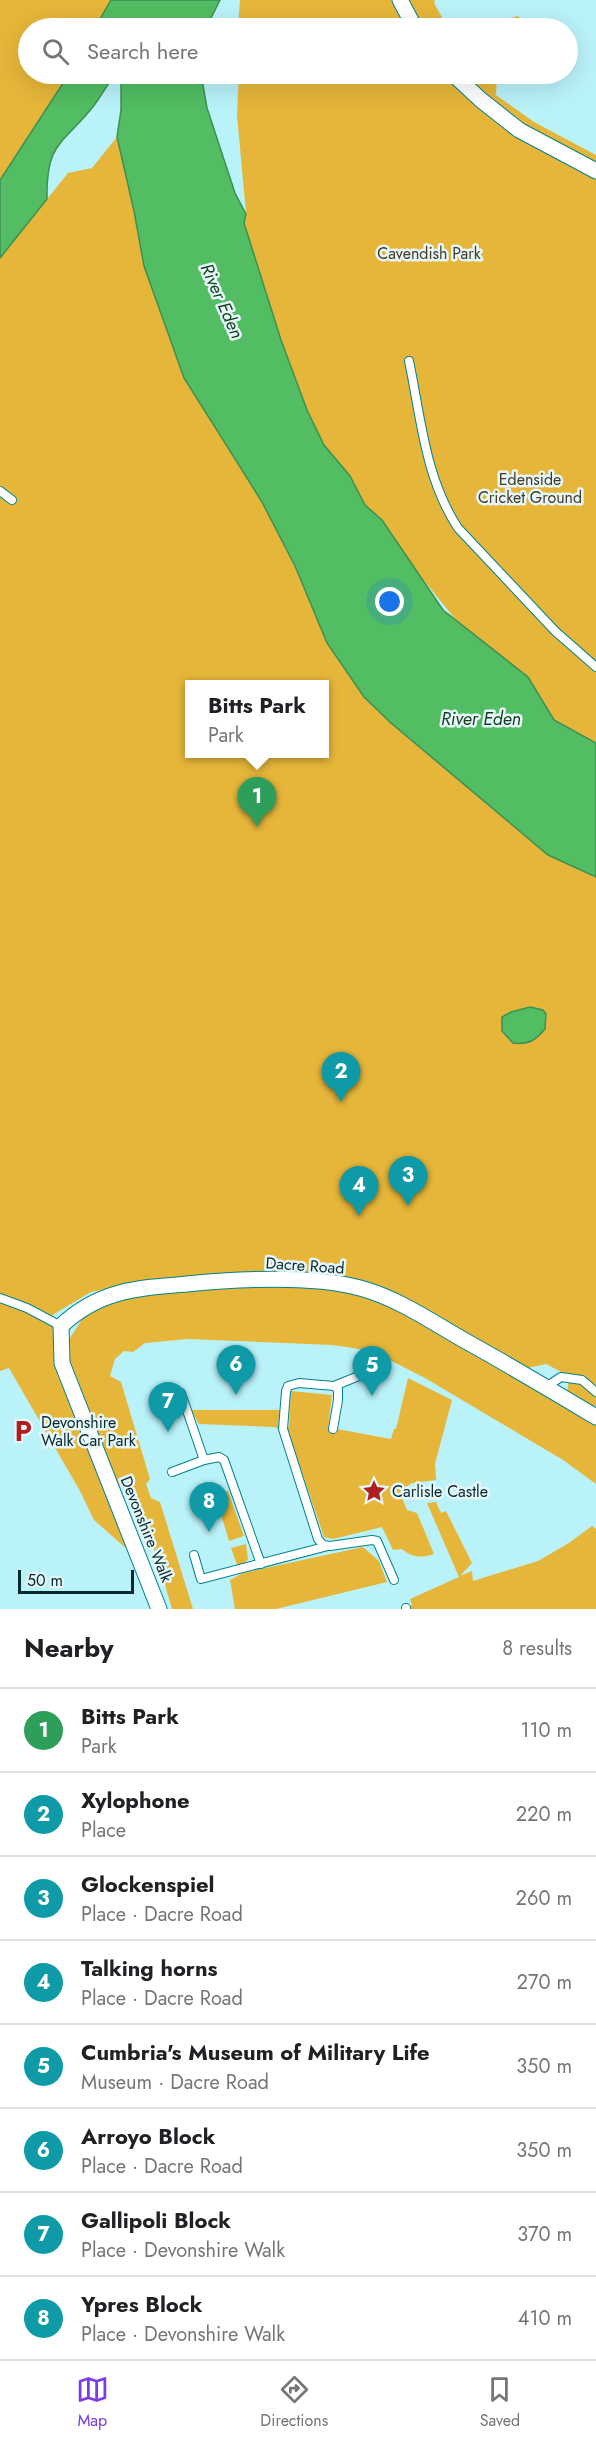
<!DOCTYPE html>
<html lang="en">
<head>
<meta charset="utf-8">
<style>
	body { margin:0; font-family:Jost,sans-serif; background:#f2f2f2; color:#202124 }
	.scale { position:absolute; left:18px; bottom:15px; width:116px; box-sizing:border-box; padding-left:6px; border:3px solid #07282c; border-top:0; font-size:16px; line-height:21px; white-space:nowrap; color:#07282c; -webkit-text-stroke:4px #e6f7fa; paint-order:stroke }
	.you { position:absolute; left:390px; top:602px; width:21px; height:21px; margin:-15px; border:4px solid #fff; border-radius:50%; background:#1a73e8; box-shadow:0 0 0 9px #1a73e833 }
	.badge { display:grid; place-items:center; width:39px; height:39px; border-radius:50%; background:#7c3aed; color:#fff; font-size:20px; font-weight:700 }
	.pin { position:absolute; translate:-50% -50px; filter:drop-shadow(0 2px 3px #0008) }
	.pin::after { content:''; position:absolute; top:32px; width:21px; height:18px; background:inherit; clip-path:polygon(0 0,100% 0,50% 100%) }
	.popup { position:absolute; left:185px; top:680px; width:144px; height:78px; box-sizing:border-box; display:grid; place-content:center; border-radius:0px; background:#fff; filter:drop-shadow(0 2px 4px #0005); font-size:20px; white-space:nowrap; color:#757577 }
	.popup b { font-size:22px; color:#202124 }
	.popup::after { content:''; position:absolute; left:50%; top:100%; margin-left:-12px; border:12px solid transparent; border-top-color:#fff }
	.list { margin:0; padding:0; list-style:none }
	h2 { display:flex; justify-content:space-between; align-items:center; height:78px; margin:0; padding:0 24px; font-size:26px }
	h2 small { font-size:20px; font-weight:400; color:#757577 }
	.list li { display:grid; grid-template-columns:39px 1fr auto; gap:18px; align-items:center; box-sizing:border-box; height:84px; padding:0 24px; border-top:2px solid #e0e0e0 }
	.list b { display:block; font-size:22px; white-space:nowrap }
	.list p { margin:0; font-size:20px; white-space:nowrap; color:#757577 }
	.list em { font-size:20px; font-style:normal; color:#757577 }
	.icon { flex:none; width:33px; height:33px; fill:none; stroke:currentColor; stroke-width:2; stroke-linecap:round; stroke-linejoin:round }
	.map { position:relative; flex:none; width:596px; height:1609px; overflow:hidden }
	.search { position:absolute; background:#fff; box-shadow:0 6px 24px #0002; left:18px; right:18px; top:18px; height:66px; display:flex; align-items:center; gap:15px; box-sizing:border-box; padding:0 21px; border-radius:33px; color:#757577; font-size:22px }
	.sheet { height:750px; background:#fff }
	nav { display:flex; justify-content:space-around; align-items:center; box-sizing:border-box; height:84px; border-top:2px solid #e0e0e0; background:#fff; font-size:16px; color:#757577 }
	nav a { display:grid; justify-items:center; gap:3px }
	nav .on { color:#7c3aed }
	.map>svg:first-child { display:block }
</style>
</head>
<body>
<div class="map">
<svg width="596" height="1609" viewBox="0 0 596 1609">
	<rect width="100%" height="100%" fill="#baf2f9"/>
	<g fill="#e6b63a" fill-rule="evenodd">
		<polygon points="0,0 118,0 112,28 28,28 28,74 77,74 37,123 0,180"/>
		<polygon points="240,0 435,0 434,3 448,28 238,28"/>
		<polygon points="518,16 526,26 524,28 491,28 499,21"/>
		<polygon points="239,74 497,74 496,95 534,122 596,155 596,751 565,732 499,667 452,615 389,538 365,505 350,476 324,445 307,410 281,340 244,223 246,213 237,115"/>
		<path d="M 117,137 L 134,211 L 144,266 L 184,378 L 262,502 L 295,566 L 391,723 L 548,855 L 596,876 L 596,1406 L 588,1405 L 567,1395 L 569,1376 L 546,1364 L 523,1369 L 373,1286 L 137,1283 L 91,1292 L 49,1317 L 57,1334 L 69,1343 L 70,1338 L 83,1318 L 100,1304 L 121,1297 L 221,1286 L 322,1288 L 353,1293 L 384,1303 L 596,1421 L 596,1484 L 563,1460 L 425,1378 L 372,1351 L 333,1345 L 188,1339 L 145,1343 L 133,1352 L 124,1351 L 115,1359 L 110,1376 L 121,1382 L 150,1479 L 146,1484 L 151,1498 L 160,1502 L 193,1609 L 172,1609 L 156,1554 L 130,1494 L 128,1481 L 121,1486 L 108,1483 L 128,1550 L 94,1520 L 80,1491 L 9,1368 L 0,1371 L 0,258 L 68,173 L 92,168 ZM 190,684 L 324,684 L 324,754 L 190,754 Z"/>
		<path d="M 408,1378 L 452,1400 L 435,1464 L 436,1480 L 412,1483 L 404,1488 L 402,1498 L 407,1510 L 417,1513 L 434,1554 C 422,1558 412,1558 402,1549 L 393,1550 L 382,1527 L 333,1539 L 324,1537 L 288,1432 L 274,1427 L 199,1424 L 191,1410 L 280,1410 L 278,1424 L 289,1427 L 291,1391 L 332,1395 L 328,1429 L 337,1429 L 391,1439 L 394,1429 L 396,1429 Z"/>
		<polygon points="228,1491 244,1536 229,1541 215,1494"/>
		<polygon points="436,1502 441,1513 446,1511 472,1563 460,1576 472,1571 473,1581 538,1561 569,1543 592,1526 596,1529 596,1609 411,1609 409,1607 412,1605 410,1599 459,1577 427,1503"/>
		<polygon points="246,1544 248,1559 244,1564 237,1565 231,1548"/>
		<polygon points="363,1547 379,1561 387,1582 276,1609 235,1609 230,1580 243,1573"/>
	</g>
	<g fill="#52bd62" stroke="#3c9052" stroke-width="1.5">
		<polygon points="111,0 220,0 206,28 95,28"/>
		<path d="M 69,74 L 116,74 C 107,84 101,97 92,108 C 61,146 46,143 47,199 L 0,258 L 0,180 Z"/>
		<polygon points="121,74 201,74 207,108 235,193 246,214 244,223 281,340 307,410 324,445 350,476 365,505 382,520 443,610 528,677 554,720 596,743 596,877 548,855 391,723 364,697 327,643 295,566 262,502 184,378 144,266 134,211 117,137 121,110"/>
		<path d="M 530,1007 L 543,1010 L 546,1014 L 545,1029 C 535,1041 528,1045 513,1043 L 502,1031 L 502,1017 L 511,1012 Z"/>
	</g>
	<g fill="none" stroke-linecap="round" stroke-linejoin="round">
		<g stroke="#00828e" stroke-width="10">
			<g id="service">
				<path d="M 409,361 C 421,418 425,478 458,528 L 555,631 L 596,667"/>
				<polyline points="0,491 12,500"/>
				<polyline points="0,1298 27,1308 61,1326"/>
				<polyline points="334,1386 371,1371"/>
				<polyline points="546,1387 561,1377 582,1380 596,1392"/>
				<polyline points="181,1393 204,1460 219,1457 224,1460 261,1564"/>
				<polyline points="333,1429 338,1400 338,1389 334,1386 299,1383 288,1386 286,1391 283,1429 318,1539 323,1545 330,1546 372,1540 377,1541 394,1580"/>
				<polyline points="172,1472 204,1460"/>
				<polyline points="194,1555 201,1579 328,1546"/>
				<polyline points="406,1608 406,1609"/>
			</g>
		</g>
		<g stroke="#00828e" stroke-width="17">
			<g id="minor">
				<polyline points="400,0 415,28"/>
				<polyline points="453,74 481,100 519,130 596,171"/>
				<path d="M 159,1609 L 62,1363 L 61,1326 C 99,1290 137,1288 187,1284 C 236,1279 312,1275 360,1288 C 397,1298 429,1320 462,1339 C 507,1364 551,1390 596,1417"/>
			</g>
		</g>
		<use href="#service" stroke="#fff" stroke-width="8"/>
		<use href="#minor" stroke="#fff" stroke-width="15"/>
	</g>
	<defs>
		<g id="parking-bare" transform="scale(1.8)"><path d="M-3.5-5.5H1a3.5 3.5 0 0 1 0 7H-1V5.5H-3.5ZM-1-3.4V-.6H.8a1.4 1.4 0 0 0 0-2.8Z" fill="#b01f20" stroke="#e6f7fa" stroke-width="2.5" paint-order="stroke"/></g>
		<g id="sight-bare" transform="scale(1.8)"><path d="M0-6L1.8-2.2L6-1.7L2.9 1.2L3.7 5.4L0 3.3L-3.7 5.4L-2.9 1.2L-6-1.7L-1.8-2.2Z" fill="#b01f20" stroke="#e6f7fa" stroke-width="2.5" paint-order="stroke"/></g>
	</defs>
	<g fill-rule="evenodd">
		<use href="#parking-bare" x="23" y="1431"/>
		<use href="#sight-bare" x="374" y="1491"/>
	</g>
	<g text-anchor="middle" stroke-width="5" stroke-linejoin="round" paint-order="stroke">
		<g font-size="16" fill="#443a23" stroke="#e6f7fa">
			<text x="429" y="259">Cavendish Park</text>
			<text x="530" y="485">Edenside<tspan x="530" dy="18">Cricket Ground</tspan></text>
		</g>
		<g font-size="16" fill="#07282c" stroke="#e6f7fa">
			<text transform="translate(305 1265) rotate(4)" y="6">Dacre Road</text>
			<text transform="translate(147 1529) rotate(68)" y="6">Devonshire Walk</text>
		</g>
		<g font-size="16" fill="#07282c" stroke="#e6f7fa" text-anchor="start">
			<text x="41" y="1428">Devonshire<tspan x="41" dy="18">Walk Car Park</tspan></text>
			<text x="392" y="1497">Carlisle Castle</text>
		</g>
		<g font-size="18" font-style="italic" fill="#133e1a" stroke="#e6f7fa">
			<text transform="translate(222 301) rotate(66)" y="6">River Eden</text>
			<text x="481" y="725">River Eden</text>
		</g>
	</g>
</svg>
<div class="scale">50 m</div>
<div class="you"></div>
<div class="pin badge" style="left:257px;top:827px;background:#2e9e5b">1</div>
<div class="popup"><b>Bitts Park</b>Park</div>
<div class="pin badge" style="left:341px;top:1102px;background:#0f9aa8">2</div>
<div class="pin badge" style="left:408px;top:1206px;background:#0f9aa8">3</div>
<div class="pin badge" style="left:359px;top:1216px;background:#0f9aa8">4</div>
<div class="pin badge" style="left:372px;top:1396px;background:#0f9aa8">5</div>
<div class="pin badge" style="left:236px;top:1395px;background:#0f9aa8">6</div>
<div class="pin badge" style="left:168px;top:1432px;background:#0f9aa8">7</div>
<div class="pin badge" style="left:209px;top:1532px;background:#0f9aa8">8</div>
<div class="search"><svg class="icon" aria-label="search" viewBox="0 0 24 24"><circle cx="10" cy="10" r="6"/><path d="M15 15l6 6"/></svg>Search here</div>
</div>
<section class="sheet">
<h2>Nearby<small>8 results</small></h2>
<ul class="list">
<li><span class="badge" style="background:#2e9e5b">1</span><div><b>Bitts Park</b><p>Park</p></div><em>110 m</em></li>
<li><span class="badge" style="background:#0f9aa8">2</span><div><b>Xylophone</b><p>Place</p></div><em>220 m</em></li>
<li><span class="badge" style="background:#0f9aa8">3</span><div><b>Glockenspiel</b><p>Place · Dacre Road</p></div><em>260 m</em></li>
<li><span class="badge" style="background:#0f9aa8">4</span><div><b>Talking horns</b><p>Place · Dacre Road</p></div><em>270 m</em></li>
<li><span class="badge" style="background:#0f9aa8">5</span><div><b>Cumbria's Museum of Military Life</b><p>Museum · Dacre Road</p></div><em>350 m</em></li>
<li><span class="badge" style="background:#0f9aa8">6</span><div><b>Arroyo Block</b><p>Place · Dacre Road</p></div><em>350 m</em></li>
<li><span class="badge" style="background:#0f9aa8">7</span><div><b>Gallipoli Block</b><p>Place · Devonshire Walk</p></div><em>370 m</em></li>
<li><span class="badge" style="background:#0f9aa8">8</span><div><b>Ypres Block</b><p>Place · Devonshire Walk</p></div><em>410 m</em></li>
</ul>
</section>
<nav>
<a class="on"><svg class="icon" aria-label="map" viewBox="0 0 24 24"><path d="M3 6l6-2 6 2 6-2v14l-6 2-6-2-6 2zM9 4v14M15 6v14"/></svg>Map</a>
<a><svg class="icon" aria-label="directions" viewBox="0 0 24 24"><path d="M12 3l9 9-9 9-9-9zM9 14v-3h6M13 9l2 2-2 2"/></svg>Directions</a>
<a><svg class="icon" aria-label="saved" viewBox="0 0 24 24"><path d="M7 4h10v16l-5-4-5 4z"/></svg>Saved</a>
</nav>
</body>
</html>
